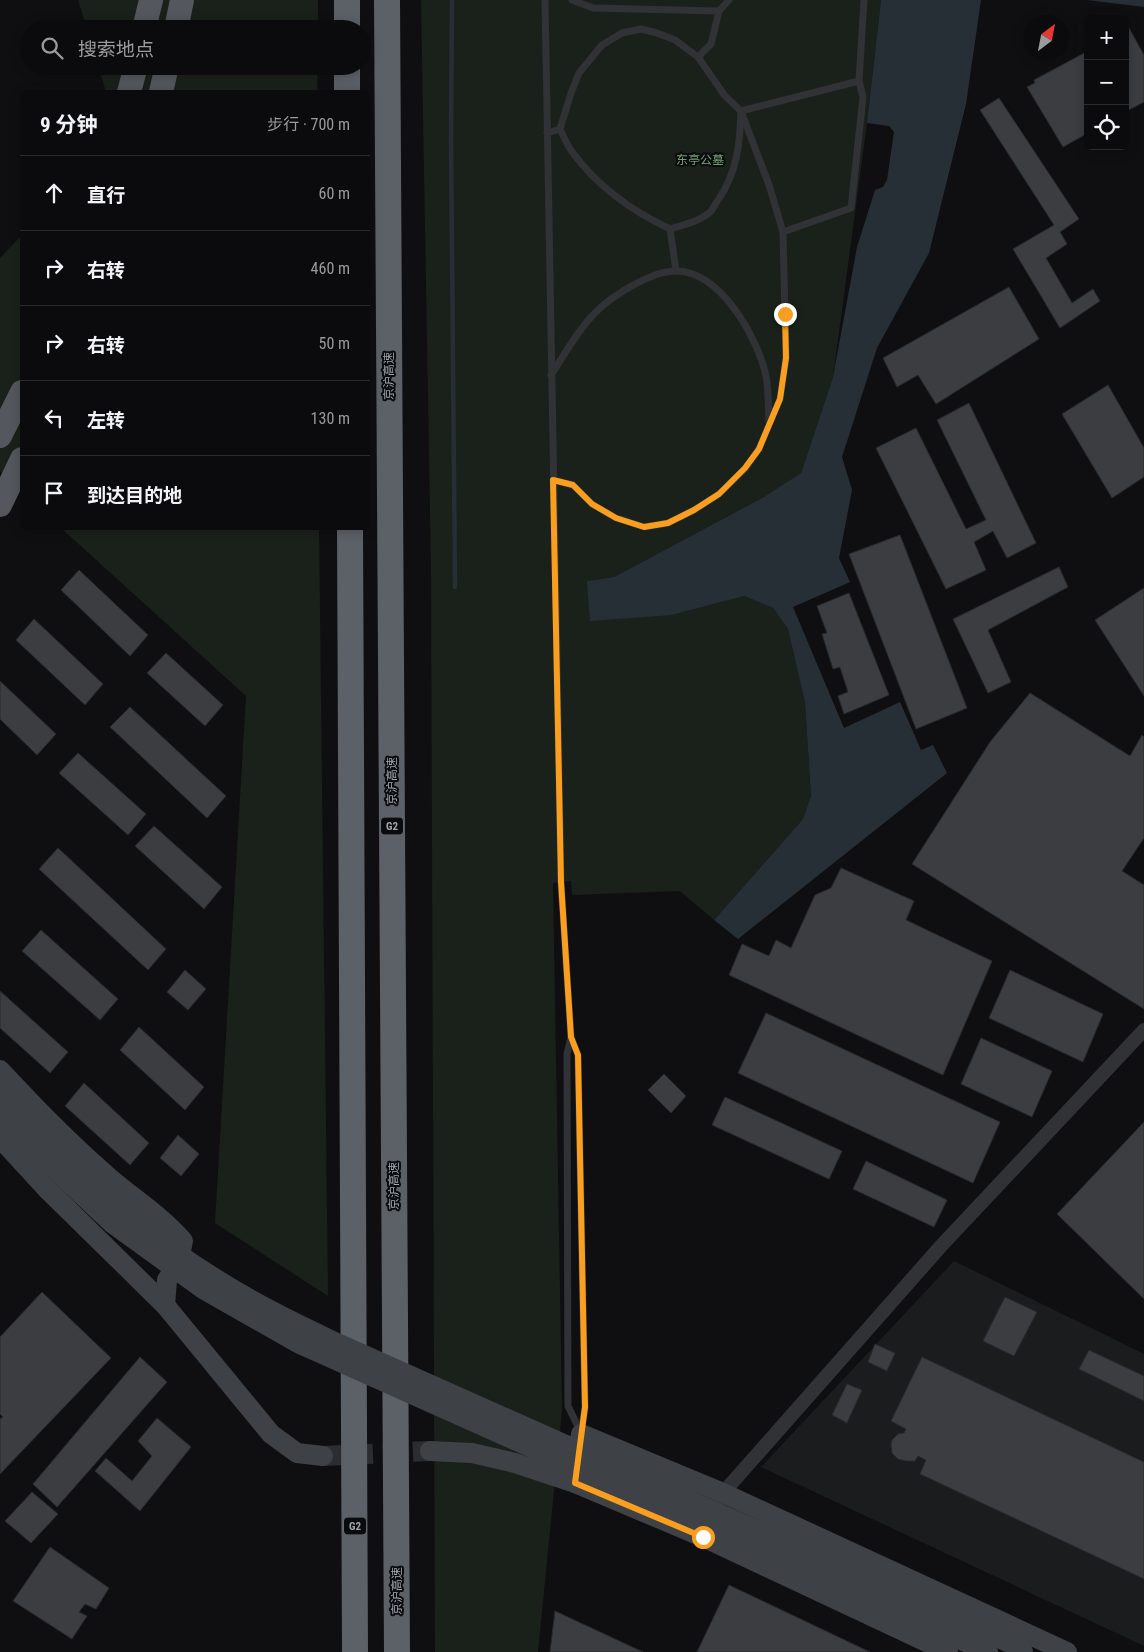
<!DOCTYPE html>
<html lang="zh">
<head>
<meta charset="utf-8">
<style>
	body { margin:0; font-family:"Roboto Condensed","Noto Sans SC",sans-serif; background:#19191b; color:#f1f3f6 }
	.controls { position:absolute; right:15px; top:15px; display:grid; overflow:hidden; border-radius:8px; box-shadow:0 2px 12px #0003 }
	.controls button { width:45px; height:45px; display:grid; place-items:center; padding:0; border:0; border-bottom:1px solid #2b2b2e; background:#0b0b0d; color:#f1f3f6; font:25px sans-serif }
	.compass { position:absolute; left:1024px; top:15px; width:45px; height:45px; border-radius:50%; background:#0b0b0d; box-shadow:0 2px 12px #0003; rotate:32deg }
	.stop { position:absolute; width:15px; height:15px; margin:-11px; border:4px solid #f99e1f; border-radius:50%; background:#fff }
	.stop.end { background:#f99e1f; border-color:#fff; box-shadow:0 1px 5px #0008 }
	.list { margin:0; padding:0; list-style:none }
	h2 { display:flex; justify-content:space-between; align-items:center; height:65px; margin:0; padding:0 20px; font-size:21px }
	h2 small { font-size:16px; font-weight:400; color:#9a9b9d }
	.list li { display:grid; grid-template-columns:32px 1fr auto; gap:15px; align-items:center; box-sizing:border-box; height:75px; padding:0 20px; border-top:1px solid #2b2b2e }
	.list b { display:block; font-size:19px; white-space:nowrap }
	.list em { font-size:16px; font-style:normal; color:#9a9b9d }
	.icon { flex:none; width:28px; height:28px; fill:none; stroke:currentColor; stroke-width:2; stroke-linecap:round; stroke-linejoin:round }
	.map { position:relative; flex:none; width:1144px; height:1652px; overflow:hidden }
	.search { position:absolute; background:#0b0b0d; box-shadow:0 2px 12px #0003; left:20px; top:20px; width:350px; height:55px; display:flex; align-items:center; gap:12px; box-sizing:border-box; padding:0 18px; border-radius:28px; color:#9a9b9d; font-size:19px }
	.panel { position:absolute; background:#0b0b0d; box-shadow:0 2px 12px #0003; left:20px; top:90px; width:350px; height:440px; border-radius:8px }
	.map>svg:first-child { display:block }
</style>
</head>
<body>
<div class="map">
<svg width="1144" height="1652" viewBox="0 0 1144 1652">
	<rect width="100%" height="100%" fill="#0f0f11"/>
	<polygon fill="#1b1c1e" points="954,1261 1144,1354 1144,1646 761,1467"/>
	<g fill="#1a211a">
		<polygon points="78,0 318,0 318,29 87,29"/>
		<polygon points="421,0 881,0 867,123 833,377 801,473 762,498 614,577 587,581 672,615 744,596 773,608 788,629 805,703 811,796 803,819 714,920 680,891 572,895 571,881 553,883 562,1410 538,1652 435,1652 431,568"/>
		<polygon points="98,66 318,66 317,92 106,92"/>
		<polygon points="22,235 22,492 0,471 0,258"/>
		<polygon points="61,528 319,528 328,1296 215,1223 246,696"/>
	</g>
	<g fill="#262f35">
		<polygon points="881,0 981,0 966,104 929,253 877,348 842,457 852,490 839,558 850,582 793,607 844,728 900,702 921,750 933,745 947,773 738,939 714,920 803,819 811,796 805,703 788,629 773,608 744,596 672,615 590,621 587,581 614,577 762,498 801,473 833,377 857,247 875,190 883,187 887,180 894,132 889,126 867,123"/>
		<polygon points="1087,0 1144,0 1144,7"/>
	</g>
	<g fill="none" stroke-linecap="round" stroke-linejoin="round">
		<polyline stroke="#262f35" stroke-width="4.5" points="452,1 451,139 455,587"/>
	</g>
	<g fill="#3b3d41" stroke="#292a2d">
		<polygon points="1129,28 1144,55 1144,102 1125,112 1125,30"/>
		<polygon points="1088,51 1088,133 1063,147 1027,87 1035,83 1034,80"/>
		<polygon points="999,98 1079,219 1060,232 1067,244 1046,258 1072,303 1093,289 1100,301 1060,328 1013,249 1054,225 980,110"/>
		<polygon points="1009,287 1039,339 936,404 918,375 897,387 883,358"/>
		<polygon points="1108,385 1144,448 1144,477 1112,498 1062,414"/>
		<polygon points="969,403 1036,543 1007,558 993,531 974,542 986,570 946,589 876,448 916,428 966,529 986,520 937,420"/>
		<polygon points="900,535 967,708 916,729 849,554"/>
		<polygon points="1059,567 1068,587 988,630 1011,682 988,693 953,619"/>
		<polygon points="79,570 148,635 130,656 61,590"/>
		<polygon points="1144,588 1144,696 1095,620"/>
		<polygon points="849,593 889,695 844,714 838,696 848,692 840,667 833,669 822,634 827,633 817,606"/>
		<polygon points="34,619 103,684 85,705 16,640"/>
		<polygon points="166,653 223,705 205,726 147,673"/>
		<polygon points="0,681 56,734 37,755 0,719"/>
		<polygon points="1030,693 1130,756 1142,735 1144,737 1144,838 1122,871 1144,885 1144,1009 912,864 990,742"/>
		<polygon points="130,707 226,796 207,818 110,727"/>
		<polygon points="78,753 146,814 128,835 59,773"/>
		<polygon points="154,826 222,887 204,909 135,846"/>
		<polygon points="58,848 166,949 148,970 39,869"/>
		<polygon points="841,868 914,901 906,920 992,961 943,1075 729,975 742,944 769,956 776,940 791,948 815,895 831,888"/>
		<polygon points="41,930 118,999 100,1020 22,951"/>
		<polygon points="185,970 206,989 188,1010 167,992"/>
		<polygon points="1010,970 1103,1014 1083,1062 989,1018"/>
		<polygon points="0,991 68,1052 50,1073 0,1028"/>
		<polygon points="766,1013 1000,1122 973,1183 738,1073"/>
		<polygon points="139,1027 204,1087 185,1110 120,1050"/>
		<polygon points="981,1038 1052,1071 1032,1117 961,1084"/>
		<polygon points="664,1074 686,1096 671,1113 648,1090"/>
		<polygon points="84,1083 149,1143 130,1165 65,1106"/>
		<polygon points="725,1097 842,1151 829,1179 712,1125"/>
		<polygon points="1144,1122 1144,1299 1057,1214"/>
		<polygon points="178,1135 199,1154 181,1176 160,1158"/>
		<polygon points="866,1161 947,1200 934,1227 853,1189"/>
		<polygon points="42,1292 111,1358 0,1474 0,1419 3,1417 0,1414 0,1337"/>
		<polygon points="1005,1297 1037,1312 1014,1356 983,1341"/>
		<polygon points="875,1344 895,1353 887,1371 868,1362"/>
		<polygon points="1089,1350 1144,1376 1144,1401 1079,1369"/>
		<polygon points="140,1357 167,1382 57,1507 33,1484"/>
		<polygon points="922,1357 1144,1462 1144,1579 920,1474 926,1460 918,1456 915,1461 906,1461 898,1459 892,1453 891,1445 892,1440 898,1434 904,1433 906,1429 891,1421"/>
		<polygon points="847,1384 862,1390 847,1423 832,1415"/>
		<polygon points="157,1418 191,1447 140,1511 95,1471 106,1458 132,1481 152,1456 138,1441"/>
		<polygon points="32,1492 58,1514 31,1543 5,1521"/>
		<polygon points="50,1547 109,1588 96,1609 85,1604 79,1612 87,1616 72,1639 13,1601"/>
		<polygon points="729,1585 870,1652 697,1652"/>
		<polygon points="555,1611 643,1652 550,1652"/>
	</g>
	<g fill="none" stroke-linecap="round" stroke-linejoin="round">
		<polyline stroke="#2c2d31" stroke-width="20" stroke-dasharray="20 10" stroke-linecap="butt" points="323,1456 430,1451"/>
		<g stroke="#303236" stroke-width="7">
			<polyline points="545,0 561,882 571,1037 567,1054 568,1406 581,1433"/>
			<polyline points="572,0 593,8 719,11"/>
			<polyline points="698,57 711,44 719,11 729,0"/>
			<path d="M 547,133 L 560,129 C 564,137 567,146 573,153 C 598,187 632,211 670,229 L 676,271"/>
			<path d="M 670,229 C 683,225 698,222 709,213 C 713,210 715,204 718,200 C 737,173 740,144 741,111 L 859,81 L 864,0"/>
			<polyline points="783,232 851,208 863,97 859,81"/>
			<path d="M 551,375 C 565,354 577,331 595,313 C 611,296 652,271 675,271 C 720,270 758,338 766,376 C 769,391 768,407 769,422"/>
			<polyline points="553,480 573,485 592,504 616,518 644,527 668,523 694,510 719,494 745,469 759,449 780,399 786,358 783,232 769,185 741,111 725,96 698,57 675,40 657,33 641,29 622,33 602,45 579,73 571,93 560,129"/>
			<polyline points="571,1037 578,1055 585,1407 581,1432"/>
		</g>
		<polyline stroke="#303236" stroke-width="14" points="719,1500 723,1493 941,1246 1144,1030"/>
		<g stroke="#3e4146" stroke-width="20">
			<path d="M 0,1070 C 33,1105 66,1140 103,1172 C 129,1196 160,1214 183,1241 L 178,1264 L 167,1280 L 165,1305"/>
			<polyline points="0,1138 46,1188 165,1305 271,1434 297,1453 323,1456"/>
			<polyline points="430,1451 472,1453 515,1463 575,1483 703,1537 948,1652"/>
			<polyline points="575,1483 581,1434 723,1493 1067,1652"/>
		</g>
		<g stroke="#54585e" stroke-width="24">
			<polyline points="144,29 151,0"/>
			<polyline points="176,29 182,0"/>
			<polyline points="129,92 136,66"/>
			<polyline points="161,92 167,66"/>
			<polyline points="0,436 22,392"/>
			<polyline points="0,505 22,459"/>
		</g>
		<g stroke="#5c6067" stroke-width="26">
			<polyline points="347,0 347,29"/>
			<polyline points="387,0 397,1652"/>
			<polyline points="347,66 347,92"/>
			<polyline points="350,528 355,1652"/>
		</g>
		<g stroke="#3e4146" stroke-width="20">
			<path d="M 0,1091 C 69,1175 162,1251 257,1303 C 284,1318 312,1331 339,1344 L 1010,1643 L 1023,1652"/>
			<polyline points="0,1115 32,1148 113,1224 203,1289 298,1343 988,1652"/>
		</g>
	</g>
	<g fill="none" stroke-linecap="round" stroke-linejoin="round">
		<polyline stroke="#f99e1f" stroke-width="6" points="703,1537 575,1483 585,1407 578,1055 571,1037 561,882 553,480 573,485 592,504 616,518 644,527 668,523 694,510 719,494 745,468 759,449 780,399 786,358 785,314"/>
	</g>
	<g text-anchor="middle" stroke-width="4" stroke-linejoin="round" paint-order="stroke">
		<g fill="#0a0b0c" stroke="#737881" stroke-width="1">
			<rect x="381" y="817.5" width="22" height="17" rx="4"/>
			<rect x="344" y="1517.5" width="22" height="17" rx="4"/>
		</g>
		<g font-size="11" font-weight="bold" fill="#a0a7b3">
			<text x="392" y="830">G2</text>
			<text x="355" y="1530">G2</text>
		</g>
		<g font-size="12" fill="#769f75" stroke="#0a0b0c">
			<text x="700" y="164">东亭公墓</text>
		</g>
		<g font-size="12" fill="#a0a7b3" stroke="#0a0b0c">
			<text transform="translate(389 376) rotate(-90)" y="4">京沪高速</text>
			<text transform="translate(392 781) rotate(-90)" y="4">京沪高速</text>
			<text transform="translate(394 1186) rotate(-90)" y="4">京沪高速</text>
			<text transform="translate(397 1591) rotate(-90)" y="4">京沪高速</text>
		</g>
	</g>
</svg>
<div class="controls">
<button>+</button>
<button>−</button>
<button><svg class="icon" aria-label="locate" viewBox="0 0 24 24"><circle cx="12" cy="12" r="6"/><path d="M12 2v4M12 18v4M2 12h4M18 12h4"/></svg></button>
</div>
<svg class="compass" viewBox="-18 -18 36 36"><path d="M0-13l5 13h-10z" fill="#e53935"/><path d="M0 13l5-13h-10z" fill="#9a9b9d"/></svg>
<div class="stop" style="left:703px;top:1537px"></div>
<div class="stop end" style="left:785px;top:314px"></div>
<div class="search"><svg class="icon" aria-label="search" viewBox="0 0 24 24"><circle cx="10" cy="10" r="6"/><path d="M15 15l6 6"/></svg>搜索地点</div>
<section class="panel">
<h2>9 分钟<small>步行 · 700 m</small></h2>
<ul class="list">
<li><svg class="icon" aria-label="ahead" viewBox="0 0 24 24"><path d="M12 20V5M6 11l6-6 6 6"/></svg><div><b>直行</b></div><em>60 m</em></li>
<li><svg class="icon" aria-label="right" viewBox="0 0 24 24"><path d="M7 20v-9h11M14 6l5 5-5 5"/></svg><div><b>右转</b></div><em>460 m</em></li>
<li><svg class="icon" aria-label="right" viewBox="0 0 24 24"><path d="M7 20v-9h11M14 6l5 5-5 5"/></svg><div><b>右转</b></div><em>50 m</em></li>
<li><svg class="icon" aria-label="left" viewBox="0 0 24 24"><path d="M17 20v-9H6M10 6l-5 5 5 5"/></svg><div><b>左转</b></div><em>130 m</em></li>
<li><svg class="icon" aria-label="arrive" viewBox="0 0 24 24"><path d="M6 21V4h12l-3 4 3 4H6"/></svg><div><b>到达目的地</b></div></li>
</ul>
</section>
</div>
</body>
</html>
